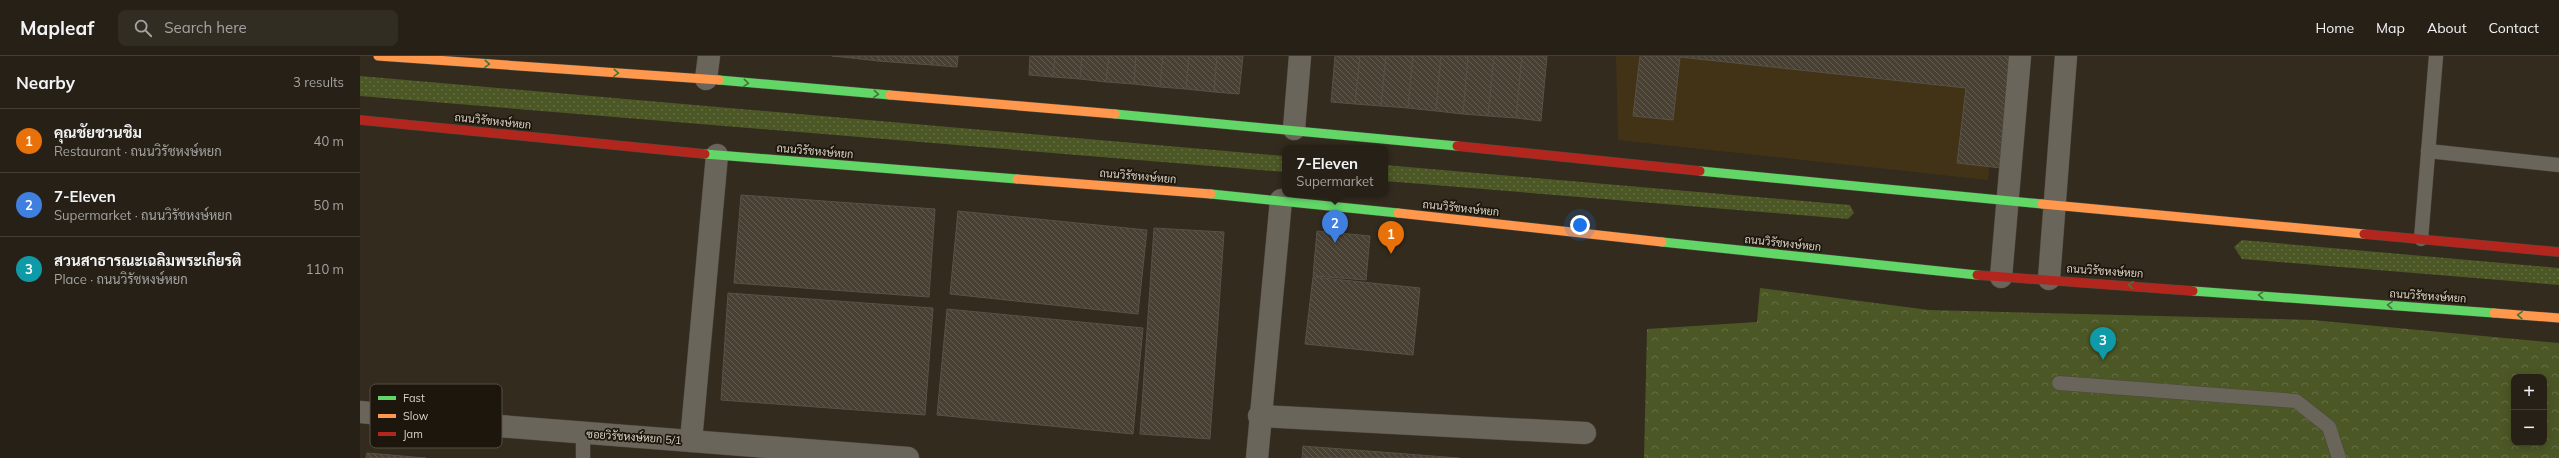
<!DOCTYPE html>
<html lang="en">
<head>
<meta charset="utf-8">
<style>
	body { margin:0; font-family:Mulish,Sarabun,sans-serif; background:#322d23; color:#f1f3f6 }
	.controls { position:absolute; right:12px; bottom:12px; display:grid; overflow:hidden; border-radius:8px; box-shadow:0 2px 10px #0003 }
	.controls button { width:36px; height:36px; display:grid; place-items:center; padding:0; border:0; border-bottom:1px solid #423e35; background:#262016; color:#f1f3f6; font:20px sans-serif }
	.you { position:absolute; left:1220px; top:169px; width:14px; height:14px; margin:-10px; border:3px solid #fff; border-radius:50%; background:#1a73e8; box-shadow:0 0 0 6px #1a73e833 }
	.badge { display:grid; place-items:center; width:26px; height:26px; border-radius:50%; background:#8bbbb9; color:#fff; font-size:13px; font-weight:700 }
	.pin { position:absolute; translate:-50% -33px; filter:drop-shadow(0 1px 2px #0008) }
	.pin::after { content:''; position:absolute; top:21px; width:14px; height:12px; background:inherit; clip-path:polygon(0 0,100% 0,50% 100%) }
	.popup { position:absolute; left:922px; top:89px; width:106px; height:52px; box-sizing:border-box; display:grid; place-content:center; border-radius:8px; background:#262016; filter:drop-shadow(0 1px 3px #0005); font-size:13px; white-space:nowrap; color:#a4a3a1 }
	.popup b { font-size:15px; color:#f1f3f6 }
	.popup::after { content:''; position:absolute; left:50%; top:100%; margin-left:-8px; border:8px solid transparent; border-top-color:#262016 }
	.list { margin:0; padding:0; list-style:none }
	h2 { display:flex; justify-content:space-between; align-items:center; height:52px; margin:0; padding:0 16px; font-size:17px }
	h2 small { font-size:13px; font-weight:400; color:#a4a3a1 }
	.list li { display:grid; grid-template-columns:26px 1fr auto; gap:12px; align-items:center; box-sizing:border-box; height:64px; padding:0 16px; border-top:1px solid #423e35 }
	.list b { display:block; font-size:15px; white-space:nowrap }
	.list p { margin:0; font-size:13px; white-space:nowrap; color:#a4a3a1 }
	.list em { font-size:13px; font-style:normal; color:#a4a3a1 }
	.icon { flex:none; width:22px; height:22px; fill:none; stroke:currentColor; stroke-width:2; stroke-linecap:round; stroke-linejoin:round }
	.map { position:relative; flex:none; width:2199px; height:402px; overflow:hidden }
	header { display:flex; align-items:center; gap:24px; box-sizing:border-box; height:56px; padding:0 20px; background:#262016; border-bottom:1px solid #423e35 }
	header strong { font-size:19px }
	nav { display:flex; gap:22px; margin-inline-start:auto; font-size:14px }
	.search { width:280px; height:36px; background:#322d23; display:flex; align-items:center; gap:10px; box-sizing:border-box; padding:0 14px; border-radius:8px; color:#a4a3a1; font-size:15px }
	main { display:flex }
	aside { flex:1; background:#262016 }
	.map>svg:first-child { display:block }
</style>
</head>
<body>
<header>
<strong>Mapleaf</strong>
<div class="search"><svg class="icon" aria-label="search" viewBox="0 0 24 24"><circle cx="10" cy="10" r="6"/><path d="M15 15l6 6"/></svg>Search here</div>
<nav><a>Home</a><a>Map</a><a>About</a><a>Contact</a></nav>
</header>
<main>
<aside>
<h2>Nearby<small>3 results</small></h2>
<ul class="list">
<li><span class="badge" style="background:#e8710a">1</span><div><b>คุณชัยชวนชิม</b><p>Restaurant · ถนนวิรัชหงษ์หยก</p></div><em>40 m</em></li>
<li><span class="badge" style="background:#3f7fe0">2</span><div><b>7-Eleven</b><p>Supermarket · ถนนวิรัชหงษ์หยก</p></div><em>50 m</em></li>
<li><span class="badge" style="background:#0f9aa8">3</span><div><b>สวนสาธารณะเฉลิมพระเกียรติ</b><p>Place · ถนนวิรัชหงษ์หยก</p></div><em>110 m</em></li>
</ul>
</aside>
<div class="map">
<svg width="2199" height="402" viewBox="0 0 2199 402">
	<defs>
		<pattern id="grass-dots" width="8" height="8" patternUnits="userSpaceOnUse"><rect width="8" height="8" fill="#4c5726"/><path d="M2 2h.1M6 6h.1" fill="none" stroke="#656e44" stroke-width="1.8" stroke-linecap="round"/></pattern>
		<pattern id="park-crowns" width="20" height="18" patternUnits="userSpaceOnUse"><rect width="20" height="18" fill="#4c5726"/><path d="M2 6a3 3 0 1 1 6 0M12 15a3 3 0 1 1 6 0" fill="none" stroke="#656e44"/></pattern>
		<pattern id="building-back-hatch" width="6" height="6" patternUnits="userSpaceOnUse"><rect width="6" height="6" fill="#484032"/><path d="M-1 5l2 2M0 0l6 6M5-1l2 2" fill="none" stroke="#625b4e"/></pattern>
	</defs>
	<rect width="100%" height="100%" fill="#322b1e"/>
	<polygon fill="#423317" points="1256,0 1639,0 1628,124 1258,84"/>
	<g fill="url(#grass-dots)">
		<polygon points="0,20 925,100 925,116 0,40"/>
		<polygon points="1025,109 1490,149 1494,157 1488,163 1025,125"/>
		<polygon points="1882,184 2199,212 2199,229 1882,203 1874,191"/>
	</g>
	<path fill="url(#park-crowns)" fill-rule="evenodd" d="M 1400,232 L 1569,254 L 1952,264 L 2199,287 L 2199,402 L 1284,402 L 1287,273 L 1397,266 ZM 2154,321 L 2184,321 L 2184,387 L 2154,387 Z"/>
	<g fill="url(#building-back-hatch)" stroke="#575147">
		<polygon points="472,0 492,0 492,2"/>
		<polygon points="492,0 519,0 518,5 492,2"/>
		<polygon points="519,0 545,0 545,7 518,5"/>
		<polygon points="545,0 573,0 572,9 545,7"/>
		<polygon points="573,0 598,0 597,11 572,9"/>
		<polygon points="670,0 695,0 693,21 669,19"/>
		<polygon points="695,0 722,0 720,23 693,21"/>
		<polygon points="722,0 749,0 746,26 720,23"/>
		<polygon points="749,0 776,0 774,28 746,26"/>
		<polygon points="776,0 803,0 800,31 774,28"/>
		<polygon points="803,0 829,0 826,33 800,31"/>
		<polygon points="829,0 857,0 854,36 826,33"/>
		<polygon points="857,0 883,0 879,38 854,36"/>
		<polygon points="975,0 1000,0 995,48 971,46"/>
		<polygon points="1000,0 1026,0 1021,50 995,48"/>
		<polygon points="1026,0 1053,0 1048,52 1021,50"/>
		<polygon points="1053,0 1081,0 1076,55 1048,52"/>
		<polygon points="1081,0 1108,0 1103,58 1076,55"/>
		<polygon points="1108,0 1134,0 1128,60 1103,58"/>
		<polygon points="1134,0 1162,0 1156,62 1128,60"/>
		<polygon points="1162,0 1187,0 1181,65 1156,62"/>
		<polygon points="1280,0 1652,0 1641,112 1597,107 1606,32 1320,1 1313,64 1273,60"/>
		<polygon points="381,139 575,153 569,241 374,227"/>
		<polygon points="598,155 787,174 778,258 590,238"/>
		<polygon points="794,172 864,176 850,383 780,378"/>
		<polygon points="957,175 1010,180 1006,224 953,220"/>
		<polygon points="953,221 1060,232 1053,299 945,288"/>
		<polygon points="368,237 573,252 565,359 361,344"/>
		<polygon points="587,253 783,272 773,378 577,359"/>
		<polygon points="943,390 1099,402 942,402"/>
		<polygon points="7,397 66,402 6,402"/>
	</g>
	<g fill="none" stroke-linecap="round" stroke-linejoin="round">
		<g stroke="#4f483e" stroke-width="15">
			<g id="lane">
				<polyline points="2068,95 2199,109"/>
				<polyline points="2061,183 2076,0"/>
				<polyline points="1699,327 1936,345 1969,371 1979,402"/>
				<polyline points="223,402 223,377"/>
			</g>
		</g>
		<g stroke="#4f483e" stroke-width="23">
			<g id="street">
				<polyline points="346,23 349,0"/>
				<polyline points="934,73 940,0"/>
				<polyline points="1641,221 1660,0"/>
				<polyline points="1689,223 1706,0"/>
				<polyline points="0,356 126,369 548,402"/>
				<polyline points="899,360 1225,377"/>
				<polyline points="331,385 357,99"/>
				<polyline points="897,402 921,144"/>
			</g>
		</g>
		<g stroke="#4f483e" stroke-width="10">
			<g id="fast">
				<polyline points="359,24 530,39"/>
				<polyline points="755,58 1097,90"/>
				<polyline points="345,98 657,123"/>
				<polyline points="1340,115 1682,148"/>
				<polyline points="851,138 1038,157"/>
				<polyline points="1302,186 1617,219"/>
				<polyline points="1833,235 2134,257"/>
			</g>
		</g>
		<g stroke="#4f483e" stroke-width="10">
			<g id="slow">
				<polyline points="18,0 359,24"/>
				<polyline points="530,39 755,58"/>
				<polyline points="657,123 851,138"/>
				<polyline points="1682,148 2004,178"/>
				<polyline points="1038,157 1302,186"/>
				<polyline points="2134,257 2199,262"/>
			</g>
		</g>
		<g stroke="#4f483e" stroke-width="10">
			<g id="jam">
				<polyline points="0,64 345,98"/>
				<polyline points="1097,90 1340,115"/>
				<polyline points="2004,178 2199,196"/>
				<polyline points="1617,219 1833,235"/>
			</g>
		</g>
		<use href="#lane" stroke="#6a655a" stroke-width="14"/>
		<use href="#street" stroke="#6a655a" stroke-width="22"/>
		<use href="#fast" stroke="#63d668" stroke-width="9"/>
		<use href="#slow" stroke="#ff974d" stroke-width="9"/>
		<use href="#jam" stroke="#b3261e" stroke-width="9"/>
	</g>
	<defs><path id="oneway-chevron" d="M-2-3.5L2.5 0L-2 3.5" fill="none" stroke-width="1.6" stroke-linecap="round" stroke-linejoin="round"/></defs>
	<g stroke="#40763a">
		<use href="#oneway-chevron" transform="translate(127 8) rotate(4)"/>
		<use href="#oneway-chevron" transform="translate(256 17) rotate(4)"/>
		<use href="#oneway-chevron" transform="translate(386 27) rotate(5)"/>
		<use href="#oneway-chevron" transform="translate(516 38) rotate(5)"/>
		<use href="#oneway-chevron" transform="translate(1771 229) rotate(-176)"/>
		<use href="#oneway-chevron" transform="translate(1901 239) rotate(-176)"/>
		<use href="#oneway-chevron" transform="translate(2030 249) rotate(-176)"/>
		<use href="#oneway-chevron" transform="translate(2160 259) rotate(-176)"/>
	</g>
	<g text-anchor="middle" stroke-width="3.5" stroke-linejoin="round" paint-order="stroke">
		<g font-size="11" fill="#dad2c5" stroke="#1c160c">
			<text transform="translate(133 65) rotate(6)" y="4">ถนนวิรัชหงษ์หยก</text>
			<text transform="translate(455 95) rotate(5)" y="4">ถนนวิรัชหงษ์หยก</text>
			<text transform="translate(778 120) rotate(5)" y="4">ถนนวิรัชหงษ์หยก</text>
			<text transform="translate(1101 152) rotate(6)" y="4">ถนนวิรัชหงษ์หยก</text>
			<text transform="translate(1423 187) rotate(6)" y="4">ถนนวิรัชหงษ์หยก</text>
			<text transform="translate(1745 215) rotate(4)" y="4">ถนนวิรัชหงษ์หยก</text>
			<text transform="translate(2068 240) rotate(4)" y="4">ถนนวิรัชหงษ์หยก</text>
			<text transform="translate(274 381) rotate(4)" y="4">ซอยวิรัชหงษ์หยก 5/1</text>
		</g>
	</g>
	<rect x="10" y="328" width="132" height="64" rx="6" fill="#1c160c" stroke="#554e44" stroke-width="1"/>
	<rect x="18" y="340" width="18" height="4" fill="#63d668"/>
	<rect x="18" y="358" width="18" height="4" fill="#ff974d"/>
	<rect x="18" y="376" width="18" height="4" fill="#b3261e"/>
	<g font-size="11" fill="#dad2c5">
		<text x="43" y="346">Fast</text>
		<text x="43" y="364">Slow</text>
		<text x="43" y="382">Jam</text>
	</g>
</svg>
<div class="controls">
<button>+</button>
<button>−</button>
</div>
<div class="you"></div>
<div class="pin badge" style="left:1031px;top:198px;background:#e8710a">1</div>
<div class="pin badge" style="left:975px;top:187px;background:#3f7fe0">2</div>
<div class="popup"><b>7-Eleven</b>Supermarket</div>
<div class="pin badge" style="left:1743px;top:304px;background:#0f9aa8">3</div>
</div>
</main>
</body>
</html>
